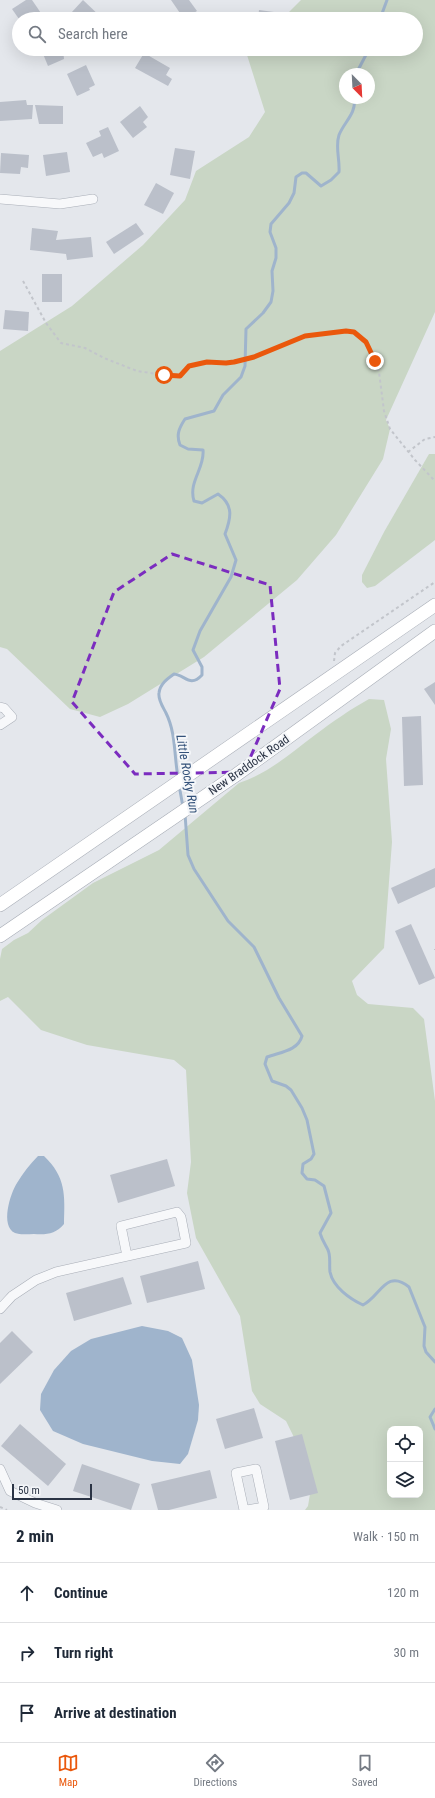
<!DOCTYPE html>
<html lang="en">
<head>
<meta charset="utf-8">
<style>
	body { margin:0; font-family:"Roboto Condensed",sans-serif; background:#f6f6f7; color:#1f2937 }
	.controls { position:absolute; right:12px; bottom:12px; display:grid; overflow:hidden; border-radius:8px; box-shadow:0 4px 16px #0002 }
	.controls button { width:36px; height:36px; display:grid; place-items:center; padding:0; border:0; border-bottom:1px solid #e0e1e3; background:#fff; color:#1f2937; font:20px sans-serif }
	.compass { position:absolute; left:339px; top:68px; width:36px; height:36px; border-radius:50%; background:#fff; box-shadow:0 4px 16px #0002; rotate:156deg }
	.scale { position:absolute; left:12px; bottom:10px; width:80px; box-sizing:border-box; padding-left:4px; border:2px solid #2b3445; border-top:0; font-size:11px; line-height:14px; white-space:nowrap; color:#2b3445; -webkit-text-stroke:3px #f4f6f9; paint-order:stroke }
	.stop { position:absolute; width:12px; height:12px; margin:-9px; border:3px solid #ea580c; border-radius:50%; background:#fff }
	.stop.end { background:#ea580c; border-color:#fff; box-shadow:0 1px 4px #0008 }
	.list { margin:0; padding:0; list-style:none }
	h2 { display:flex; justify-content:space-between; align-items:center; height:52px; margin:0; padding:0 16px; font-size:17px }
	h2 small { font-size:13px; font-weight:400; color:#747a83 }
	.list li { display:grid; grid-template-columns:26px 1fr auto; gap:12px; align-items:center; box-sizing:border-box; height:60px; padding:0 16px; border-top:1px solid #e0e1e3 }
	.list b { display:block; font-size:15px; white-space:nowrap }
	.list em { font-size:13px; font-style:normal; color:#747a83 }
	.icon { flex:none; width:22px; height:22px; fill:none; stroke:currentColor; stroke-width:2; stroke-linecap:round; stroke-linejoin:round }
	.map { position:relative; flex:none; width:435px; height:1510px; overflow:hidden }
	.search { position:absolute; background:#fff; box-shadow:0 4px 16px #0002; left:12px; right:12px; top:12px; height:44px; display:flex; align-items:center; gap:10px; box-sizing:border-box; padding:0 14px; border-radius:22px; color:#747a83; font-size:15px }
	.sheet { height:232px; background:#fff }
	nav { display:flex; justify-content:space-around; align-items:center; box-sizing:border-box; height:56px; border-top:1px solid #e0e1e3; background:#fff; font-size:11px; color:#747a83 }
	nav a { display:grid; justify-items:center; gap:2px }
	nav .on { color:#ea580c }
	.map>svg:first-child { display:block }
</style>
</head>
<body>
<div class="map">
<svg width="435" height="1510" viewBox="0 0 435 1510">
	<rect width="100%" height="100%" fill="#e4e7ec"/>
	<g fill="#c9d6c5" fill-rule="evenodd">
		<path d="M 301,0 L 435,0 L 435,312 L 386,420 L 390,429 L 383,459 L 336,535 L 297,580 L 204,657 L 128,704 L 100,717 L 70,709 L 7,649 L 0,647 L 0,351 L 72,306 L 143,245 L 185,200 L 196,171 L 249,137 L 265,112 L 247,55 L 253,49 L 416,49 L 416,19 L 282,19 ZM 345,74 L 369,74 L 369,98 L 345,98 Z"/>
		<polygon points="429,454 435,454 435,540 375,586 367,588 362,582 362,575 384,532"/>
		<path d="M 369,699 L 384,700 L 391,729 L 386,759 L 392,842 L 384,948 L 352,981 L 357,995 L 368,1004 L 413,1008 L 424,1019 L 435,1101 L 435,1510 L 305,1510 L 308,1506 L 313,1476 L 286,1421 L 260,1404 L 252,1391 L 240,1316 L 196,1238 L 187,1193 L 191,1162 L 186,1070 L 174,1060 L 87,1045 L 41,1030 L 8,997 L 0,1001 L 0,959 L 2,949 L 14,940 L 28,933 L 42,920 L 93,883 L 159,850 L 239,783 C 269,773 291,753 315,735 C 332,722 351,709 369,699 ZM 390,1429 L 420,1429 L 420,1495 L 390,1495 Z"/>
	</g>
	<g fill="#9fb4cc">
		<path d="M 38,1156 L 44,1156 C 66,1177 65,1195 64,1224 C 56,1234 46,1235 34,1234 C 28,1234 20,1235 15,1233 C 0,1226 10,1194 17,1183 C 23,1173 30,1164 38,1156 Z"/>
		<polygon points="142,1326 168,1331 182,1338 192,1360 199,1405 198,1420 188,1454 180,1464 152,1461 83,1444 53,1431 40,1410 41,1394 54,1370 71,1351 91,1339"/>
	</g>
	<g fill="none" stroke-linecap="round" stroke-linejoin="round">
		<g stroke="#9fb4cc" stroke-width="3">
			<polyline points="380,19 387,0"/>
			<polyline points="356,74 369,49"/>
			<path d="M 178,777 C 174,756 176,733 166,713 C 163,707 158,700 159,693 C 160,684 167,679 174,674 C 185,675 190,688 202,675 L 202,667 L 193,650 L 200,631 L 231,577 L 236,560 L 225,534 C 231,518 234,505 218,494 L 202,503 L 194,501 C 188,482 205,468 203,450 L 188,449 L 180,445 C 176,435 179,428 185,419 L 214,411 L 223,395 L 241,377 L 245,366 L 246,329 L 263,313 L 271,302 L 273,291 L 272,271 L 276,258 L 276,248 L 270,232 L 271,224 L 289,203 L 294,193 L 296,177 L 302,173 L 306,173 L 321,186 L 331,180 L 339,172 C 340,159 335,147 339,135 C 344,122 357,113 354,98"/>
			<polyline points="179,785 183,807"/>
			<path d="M 185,814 L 188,855 L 194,869 L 228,921 L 254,947 L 279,998 L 302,1036 C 298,1051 280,1052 267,1057 L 265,1064 L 272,1081 L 286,1086 L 291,1090 L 302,1108 L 307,1120 L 314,1154 L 311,1159 L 303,1164 L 302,1173 L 307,1179 L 315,1180 L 324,1186 L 331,1213 L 320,1233 C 322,1240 325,1244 328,1250 C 331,1256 329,1265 330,1272 C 333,1287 350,1299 363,1305 C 380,1297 386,1268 409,1287 L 425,1327 L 424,1346 L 426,1352 L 435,1362"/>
			<polyline points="435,1409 430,1417 435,1429"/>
		</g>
	</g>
	<g fill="#bbc0ca">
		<polygon points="26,0 32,0 45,19 19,19 12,9"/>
		<polygon points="83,0 103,19 78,19 71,13"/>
		<polygon points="171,0 189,0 197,11 184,19"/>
		<polygon points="259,10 289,14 288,19 258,19"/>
		<polygon points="41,49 63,49 64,59 48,66"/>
		<polygon points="144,53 170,68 166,75 172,79 168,86 135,68"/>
		<polygon points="86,65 95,85 89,88 90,90 77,96 67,74"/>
		<polygon points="26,100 27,105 33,105 32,119 0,121 0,102"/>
		<polygon points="35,105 63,106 63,124 39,124"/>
		<polygon points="140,106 148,117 143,122 147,127 133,138 120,122"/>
		<polygon points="108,127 119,151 104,158 102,153 93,157 86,143 101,136 99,131"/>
		<polygon points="175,148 195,151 190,179 170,175"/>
		<polygon points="67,152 70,172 46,176 43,155"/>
		<polygon points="1,153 29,155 28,168 21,167 20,174 0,173"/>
		<polygon points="156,183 174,193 163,214 144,205"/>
		<polygon points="136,223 144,234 114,254 106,242"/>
		<polygon points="32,228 58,231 56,240 91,237 93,257 67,260 66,254 30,250"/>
		<rect x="42" y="274" width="20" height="28"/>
		<polygon points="5,310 29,312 28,331 3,329"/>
		<polygon points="435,682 435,705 424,689"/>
		<polygon points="421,716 423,785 404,786 402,717"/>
		<polygon points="435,868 435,887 398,904 391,888"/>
		<polygon points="411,924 435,978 419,985 395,931"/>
		<polygon points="167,1159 175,1186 118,1203 110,1175"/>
		<polygon points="198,1261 205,1289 147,1303 140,1276"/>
		<polygon points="123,1277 132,1304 74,1321 66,1293"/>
		<polygon points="12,1331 33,1352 0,1384 0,1343"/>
		<polygon points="254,1408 263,1438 225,1449 216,1419"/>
		<polygon points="20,1424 66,1464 48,1486 1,1446"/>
		<polygon points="302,1434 318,1493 290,1500 275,1441"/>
		<polygon points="82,1464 140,1484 131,1510 73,1491"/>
		<polygon points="210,1470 217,1498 169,1510 158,1510 151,1484"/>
	</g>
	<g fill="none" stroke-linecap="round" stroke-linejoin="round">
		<g stroke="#a9aeb7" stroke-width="10">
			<g id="minor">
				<polyline points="0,199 60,204 93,199"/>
				<polyline points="0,707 4,708 12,717 0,725"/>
				<polyline points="0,1309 12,1296 36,1280 56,1272 186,1243 181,1217 177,1212 121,1226 127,1256"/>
				<polyline points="0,1469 10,1491 35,1503 57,1510"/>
				<polyline points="244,1510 236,1473 256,1469 264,1507 247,1510"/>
			</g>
		</g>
		<g stroke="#a9aeb7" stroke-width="14">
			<g id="secondary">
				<polyline points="0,905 435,605"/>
				<polyline points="0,936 236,775 435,631"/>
			</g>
		</g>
		<g stroke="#c2c5cb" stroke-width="2" stroke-dasharray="3 3" stroke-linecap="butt">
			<polyline points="23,281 46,323 61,343 85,348 104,358 137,371 164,375 180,376 189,366 207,362 226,363 254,357 305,336 346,331 354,332 366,342 371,349 379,372 384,411 390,429 415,460 435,481"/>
			<polyline points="408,452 425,439 435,437"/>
			<polyline points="334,661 335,653 341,646 435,582"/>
			<polyline points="435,949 435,950"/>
			<polyline points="0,1507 7,1510"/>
		</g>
		<use href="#minor" stroke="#f7f8fa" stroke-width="9"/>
		<use href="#secondary" stroke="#fff" stroke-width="13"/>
	</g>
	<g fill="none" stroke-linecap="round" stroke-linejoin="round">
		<polyline stroke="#ea580c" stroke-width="5" points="164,375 180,376 189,366 207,362 226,363 234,362 254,357 305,336 346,331 354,332 366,342 375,361"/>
	</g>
	<path fill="none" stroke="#7b2cbf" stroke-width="3" stroke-dasharray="8 5" stroke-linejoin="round" d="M 172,554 L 270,585 L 280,689 L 244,772 L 135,774 L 72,702 L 114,592 Z"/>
	<g text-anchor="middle" stroke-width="4" stroke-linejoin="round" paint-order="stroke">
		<g font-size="12" fill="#2b3445" stroke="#f4f6f9">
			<text transform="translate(249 765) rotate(-35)" y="4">New Braddock Road</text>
		</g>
		<g font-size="13" font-style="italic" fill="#34527a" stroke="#f4f6f9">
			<text transform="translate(188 774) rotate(80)" y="5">Little Rocky Run</text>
		</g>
	</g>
</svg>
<div class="controls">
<button><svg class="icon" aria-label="locate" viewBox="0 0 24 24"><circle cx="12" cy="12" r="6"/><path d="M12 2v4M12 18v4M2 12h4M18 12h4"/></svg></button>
<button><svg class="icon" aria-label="layers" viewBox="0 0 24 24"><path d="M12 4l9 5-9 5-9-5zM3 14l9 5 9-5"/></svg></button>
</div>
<svg class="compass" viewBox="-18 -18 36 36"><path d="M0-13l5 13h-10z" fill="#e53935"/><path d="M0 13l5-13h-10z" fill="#747a83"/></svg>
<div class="scale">50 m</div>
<div class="stop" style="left:164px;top:375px"></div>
<div class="stop end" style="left:375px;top:361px"></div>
<div class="search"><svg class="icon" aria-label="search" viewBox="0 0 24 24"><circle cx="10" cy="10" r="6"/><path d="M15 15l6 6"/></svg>Search here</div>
</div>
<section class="sheet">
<h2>2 min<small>Walk · 150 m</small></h2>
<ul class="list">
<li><svg class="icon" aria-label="ahead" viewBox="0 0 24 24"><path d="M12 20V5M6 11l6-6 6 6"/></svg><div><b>Continue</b></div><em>120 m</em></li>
<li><svg class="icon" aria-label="right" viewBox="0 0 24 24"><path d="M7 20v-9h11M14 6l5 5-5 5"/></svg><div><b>Turn right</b></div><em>30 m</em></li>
<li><svg class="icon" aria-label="arrive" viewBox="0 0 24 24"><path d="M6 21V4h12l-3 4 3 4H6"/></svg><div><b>Arrive at destination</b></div></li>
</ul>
</section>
<nav>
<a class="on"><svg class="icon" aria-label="map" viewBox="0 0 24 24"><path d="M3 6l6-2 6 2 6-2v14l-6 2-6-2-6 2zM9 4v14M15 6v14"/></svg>Map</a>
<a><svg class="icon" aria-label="directions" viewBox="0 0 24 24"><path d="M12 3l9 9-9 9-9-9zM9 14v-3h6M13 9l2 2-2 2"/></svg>Directions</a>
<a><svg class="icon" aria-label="saved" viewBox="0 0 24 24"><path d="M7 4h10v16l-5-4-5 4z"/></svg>Saved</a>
</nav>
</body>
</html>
